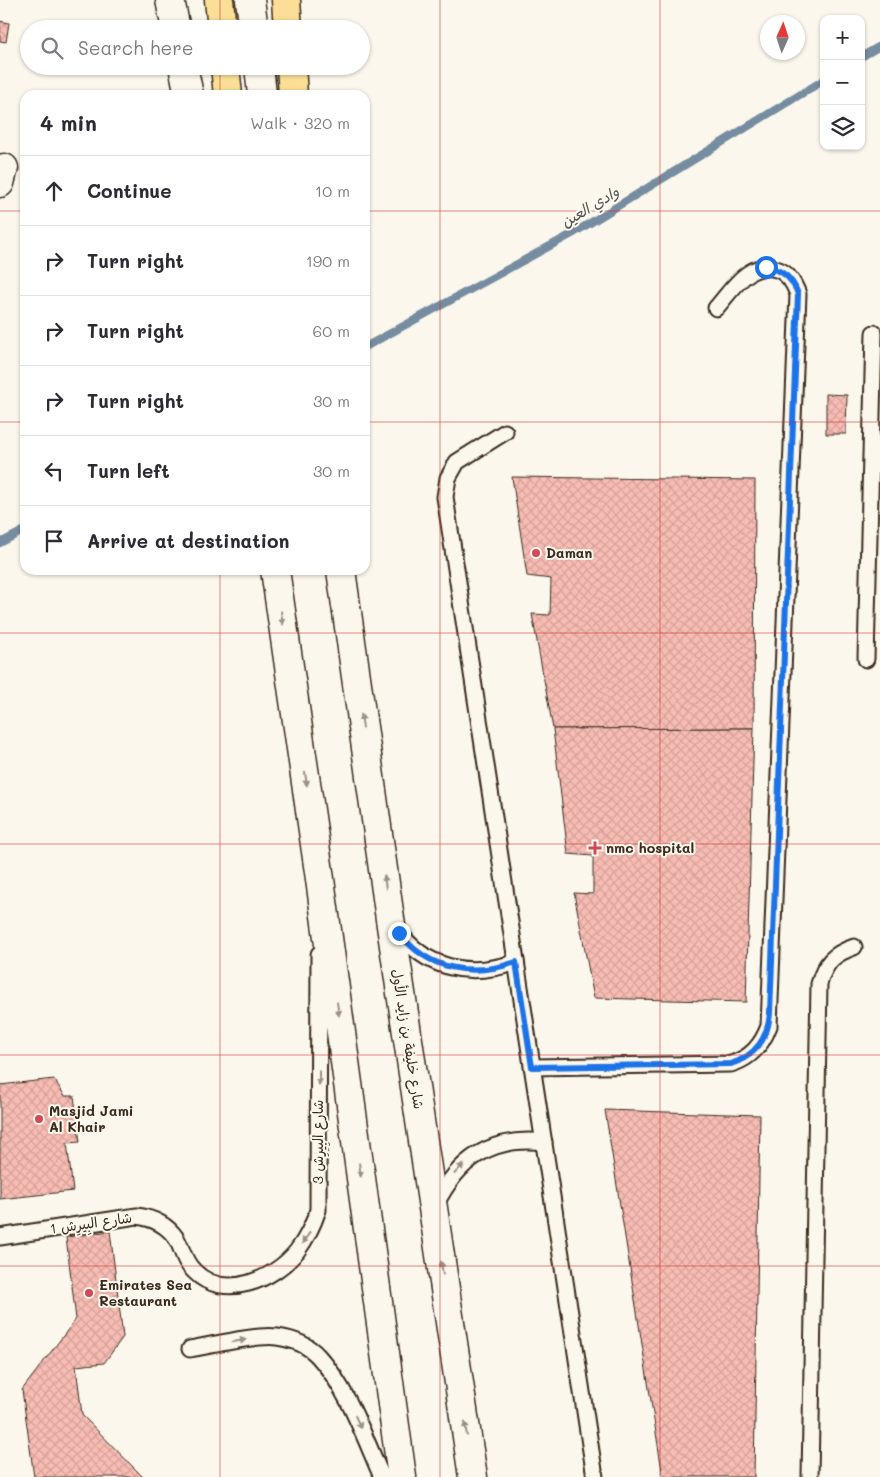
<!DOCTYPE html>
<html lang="en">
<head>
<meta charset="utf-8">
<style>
	body { margin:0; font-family:Mali,"Playpen Sans Arabic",sans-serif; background:#f2f2f3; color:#2b2b33 }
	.controls { position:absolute; right:15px; top:15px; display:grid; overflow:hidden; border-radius:10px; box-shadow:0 1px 4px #0004 }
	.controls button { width:45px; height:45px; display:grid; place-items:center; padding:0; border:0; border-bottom:1px solid #e1e1e2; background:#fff; color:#2b2b33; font:25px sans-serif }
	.compass { position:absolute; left:760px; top:15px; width:45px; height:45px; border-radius:50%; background:#fff; box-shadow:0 1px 4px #0004; rotate:3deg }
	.stop { position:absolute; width:15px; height:15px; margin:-11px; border:4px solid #1a73e8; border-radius:50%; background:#fff }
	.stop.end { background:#1a73e8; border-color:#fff; box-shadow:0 1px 5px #0008 }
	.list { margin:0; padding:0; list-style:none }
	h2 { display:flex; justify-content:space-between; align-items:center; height:65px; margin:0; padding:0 20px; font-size:21px }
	h2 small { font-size:16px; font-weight:400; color:#7c7c81 }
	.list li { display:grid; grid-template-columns:32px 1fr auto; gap:15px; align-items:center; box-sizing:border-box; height:70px; padding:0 20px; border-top:1px solid #e1e1e2 }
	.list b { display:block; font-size:19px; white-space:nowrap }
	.list em { font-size:16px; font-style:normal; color:#7c7c81 }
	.icon { flex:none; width:28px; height:28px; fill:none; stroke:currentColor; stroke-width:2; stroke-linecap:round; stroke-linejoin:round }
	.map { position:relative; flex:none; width:880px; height:1477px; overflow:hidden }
	.search { position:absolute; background:#fff; box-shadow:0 1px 4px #0004; left:20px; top:20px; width:350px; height:55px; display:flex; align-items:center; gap:12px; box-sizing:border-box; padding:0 18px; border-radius:28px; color:#7c7c81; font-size:19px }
	.panel { position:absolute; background:#fff; box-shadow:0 1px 4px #0004; left:20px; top:90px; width:350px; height:485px; border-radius:15px }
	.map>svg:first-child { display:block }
</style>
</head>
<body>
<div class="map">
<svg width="880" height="1477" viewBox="0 0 880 1477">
	<defs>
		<pattern id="building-cross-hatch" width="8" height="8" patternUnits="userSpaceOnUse" patternTransform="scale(1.25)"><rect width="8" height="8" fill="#f7bcb3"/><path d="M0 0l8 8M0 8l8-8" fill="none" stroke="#d5a29a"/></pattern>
	</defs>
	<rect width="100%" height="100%" fill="#fbf7ec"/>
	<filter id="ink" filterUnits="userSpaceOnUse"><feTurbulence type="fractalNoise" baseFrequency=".02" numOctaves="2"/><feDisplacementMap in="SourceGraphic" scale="10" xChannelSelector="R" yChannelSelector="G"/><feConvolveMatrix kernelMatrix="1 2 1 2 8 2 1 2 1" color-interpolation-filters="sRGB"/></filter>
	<g filter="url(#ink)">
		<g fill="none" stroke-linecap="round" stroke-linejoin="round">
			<g stroke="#758ca1" stroke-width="8">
				<polyline points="861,57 880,46"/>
				<polyline points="365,347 572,234 824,80"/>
				<polyline points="0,543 25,530"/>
			</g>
		</g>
		<g fill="url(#building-cross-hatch)" stroke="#3b2a1e">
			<polygon points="0,21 9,23 6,42 0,41"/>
			<polygon points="826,394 847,395 846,434 826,434"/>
			<polygon points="512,477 755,480 754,728 553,729 532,614 550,615 551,579 527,576"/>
			<polygon points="754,728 746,1002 594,998 574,893 593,894 593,856 568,854 553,729"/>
			<polygon points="54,1079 65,1096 74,1096 80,1142 67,1143 73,1191 0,1199 0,1085"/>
			<polygon points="605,1110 760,1115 754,1477 663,1477"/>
			<polygon points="110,1231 123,1337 104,1363 76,1366 82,1415 143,1477 34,1477 22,1390 76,1319 66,1237"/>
		</g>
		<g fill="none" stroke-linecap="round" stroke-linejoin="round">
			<g stroke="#3b2a1e" stroke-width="19">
				<g id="lane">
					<polyline points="505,432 457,462 448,478 445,497 595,1477"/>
					<polyline points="866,659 874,333"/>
					<path d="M 396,928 C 425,970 470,978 516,962"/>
					<path d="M 532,1067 L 731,1064 C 751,1058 762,1045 769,1026 L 798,294 C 794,284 789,274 779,270 C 750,258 732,290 716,308"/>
					<path d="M 435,1206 C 458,1159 491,1136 544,1142"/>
					<path d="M 0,1237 L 137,1216 C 152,1218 167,1225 176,1238 C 183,1249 183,1261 194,1271 C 224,1302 275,1279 297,1251 C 307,1238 313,1225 318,1210 L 319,954"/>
					<path d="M 190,1349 C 213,1345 257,1334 277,1337 C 292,1339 308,1345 318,1356 C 347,1387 365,1439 382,1477"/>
					<path d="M 810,1477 L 819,984 C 825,963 833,954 854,947"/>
				</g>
			</g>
			<g stroke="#3b2a1e" stroke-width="31">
				<polyline id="street" points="0,183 4,168"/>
			</g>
			<g stroke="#3b2a1e" stroke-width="31">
				<g id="secondary">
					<polyline points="170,0 176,29"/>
					<polyline points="250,0 254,29"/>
					<polyline points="183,66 189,95"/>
					<polyline points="259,66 262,95"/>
					<polyline points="275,570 319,872 402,1477"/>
					<polyline points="341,570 390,919 473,1477"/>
				</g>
			</g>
			<g stroke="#3b2a1e" stroke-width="31">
				<g id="primary">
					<polyline points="219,0 222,29"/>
					<polyline points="286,0 288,29"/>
					<polyline points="225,66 228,95"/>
					<polyline points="291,66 293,95"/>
				</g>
			</g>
			<use href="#lane" stroke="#fbf7ec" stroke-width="15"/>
			<use href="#street" stroke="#fbf7ec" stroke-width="28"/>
			<use href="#secondary" stroke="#fbf7ec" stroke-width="28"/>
			<use href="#primary" stroke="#fbdf96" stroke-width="28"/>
		</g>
		<defs><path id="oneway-solid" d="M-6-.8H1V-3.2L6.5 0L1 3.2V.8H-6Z" transform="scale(1.25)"/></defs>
		<g fill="#9b9085">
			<use href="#oneway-solid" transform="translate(282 618) rotate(82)"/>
			<use href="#oneway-solid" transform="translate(362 721) rotate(-98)"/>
			<use href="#oneway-solid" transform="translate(306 779) rotate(82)"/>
			<use href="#oneway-solid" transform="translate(385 882) rotate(-98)"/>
			<use href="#oneway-solid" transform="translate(338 1009) rotate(82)"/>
			<use href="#oneway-solid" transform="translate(319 1078) rotate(90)"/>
			<use href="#oneway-solid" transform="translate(459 1169) rotate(-47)"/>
			<use href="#oneway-solid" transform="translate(360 1170) rotate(82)"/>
			<use href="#oneway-solid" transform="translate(306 1238) rotate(124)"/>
			<use href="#oneway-solid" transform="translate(442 1268) rotate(-98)"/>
			<use href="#oneway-solid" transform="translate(239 1341) rotate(-10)"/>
			<use href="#oneway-solid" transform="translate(358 1422) rotate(65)"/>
			<use href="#oneway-solid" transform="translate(466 1429) rotate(-98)"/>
		</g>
	</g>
	<g fill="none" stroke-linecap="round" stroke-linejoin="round" filter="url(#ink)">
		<path stroke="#1a73e8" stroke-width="6" d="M 399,933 C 429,971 472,977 516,962 L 532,1067 L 731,1064 C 755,1056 768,1038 770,1013 L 798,294 C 792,278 783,270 766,267"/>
	</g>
	<path fill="none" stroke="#d62828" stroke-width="1" stroke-opacity="0.55" d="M 220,0 L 220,29M 440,0 L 440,1477M 660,0 L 660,1477M 220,66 L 220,95M 0,211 L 25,211M 365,211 L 880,211M 0,422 L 25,422M 365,422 L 880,422M 220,570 L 220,1477M 0,633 L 880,633M 0,844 L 880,844M 0,1055 L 880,1055M 0,1266 L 880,1266"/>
	<g fill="#d1495b" stroke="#fbf7ec" stroke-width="2">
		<circle cx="536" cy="553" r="5"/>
		<path d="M592.5 840.5h5v5h5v5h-5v5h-5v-5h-5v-5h5z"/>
		<circle cx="39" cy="1119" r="5"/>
		<circle cx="89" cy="1293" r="5"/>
	</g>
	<g text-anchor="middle" stroke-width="4" stroke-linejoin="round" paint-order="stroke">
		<g font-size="14" font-weight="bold" fill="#3b2a1e" stroke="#fbf7ec" text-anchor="start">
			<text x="546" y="558">Daman</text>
			<text x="606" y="853">nmc hospital</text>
			<text x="49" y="1116">Masjid Jami<tspan x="49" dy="16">Al Khair</tspan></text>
			<text x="99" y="1290">Emirates Sea<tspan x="99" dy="16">Restaurant</tspan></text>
		</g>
		<g font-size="14" fill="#3b2a1e" stroke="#fbf7ec">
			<text transform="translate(408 1039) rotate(81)" y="5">شارع خليفة بن زايد الأول</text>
			<text transform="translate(318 1142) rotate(-90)" y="5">شارع البِيرِش 3</text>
			<text transform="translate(91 1223) rotate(-8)" y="5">شارع البِيرِش 1</text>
		</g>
		<g font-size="15" font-style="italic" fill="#535354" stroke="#fbf7ec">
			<text transform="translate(590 207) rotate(-31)" y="5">وادي العين</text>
		</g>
	</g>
</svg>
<div class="controls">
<button>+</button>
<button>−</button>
<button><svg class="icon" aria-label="layers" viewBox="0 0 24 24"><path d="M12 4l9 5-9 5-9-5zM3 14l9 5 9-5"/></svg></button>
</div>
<svg class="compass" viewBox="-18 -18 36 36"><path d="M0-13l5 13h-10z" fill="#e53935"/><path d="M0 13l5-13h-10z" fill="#7c7c81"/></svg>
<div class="stop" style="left:766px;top:267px"></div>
<div class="stop end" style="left:399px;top:933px"></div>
<div class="search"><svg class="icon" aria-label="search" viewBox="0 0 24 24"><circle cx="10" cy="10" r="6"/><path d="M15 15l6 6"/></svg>Search here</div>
<section class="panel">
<h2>4 min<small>Walk · 320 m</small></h2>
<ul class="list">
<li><svg class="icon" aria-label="ahead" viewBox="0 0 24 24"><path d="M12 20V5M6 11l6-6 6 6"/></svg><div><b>Continue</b></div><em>10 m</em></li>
<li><svg class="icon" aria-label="right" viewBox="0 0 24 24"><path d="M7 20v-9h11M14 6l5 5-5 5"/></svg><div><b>Turn right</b></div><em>190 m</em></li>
<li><svg class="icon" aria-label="right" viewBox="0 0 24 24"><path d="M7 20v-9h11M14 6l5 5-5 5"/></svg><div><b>Turn right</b></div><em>60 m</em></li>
<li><svg class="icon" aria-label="right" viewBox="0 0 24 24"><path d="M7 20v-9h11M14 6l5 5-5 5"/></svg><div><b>Turn right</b></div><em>30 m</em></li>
<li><svg class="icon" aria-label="left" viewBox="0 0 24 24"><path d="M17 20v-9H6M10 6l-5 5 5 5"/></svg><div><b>Turn left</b></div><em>30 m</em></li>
<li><svg class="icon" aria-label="arrive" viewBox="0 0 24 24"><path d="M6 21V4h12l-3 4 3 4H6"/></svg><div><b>Arrive at destination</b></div></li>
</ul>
</section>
</div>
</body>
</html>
